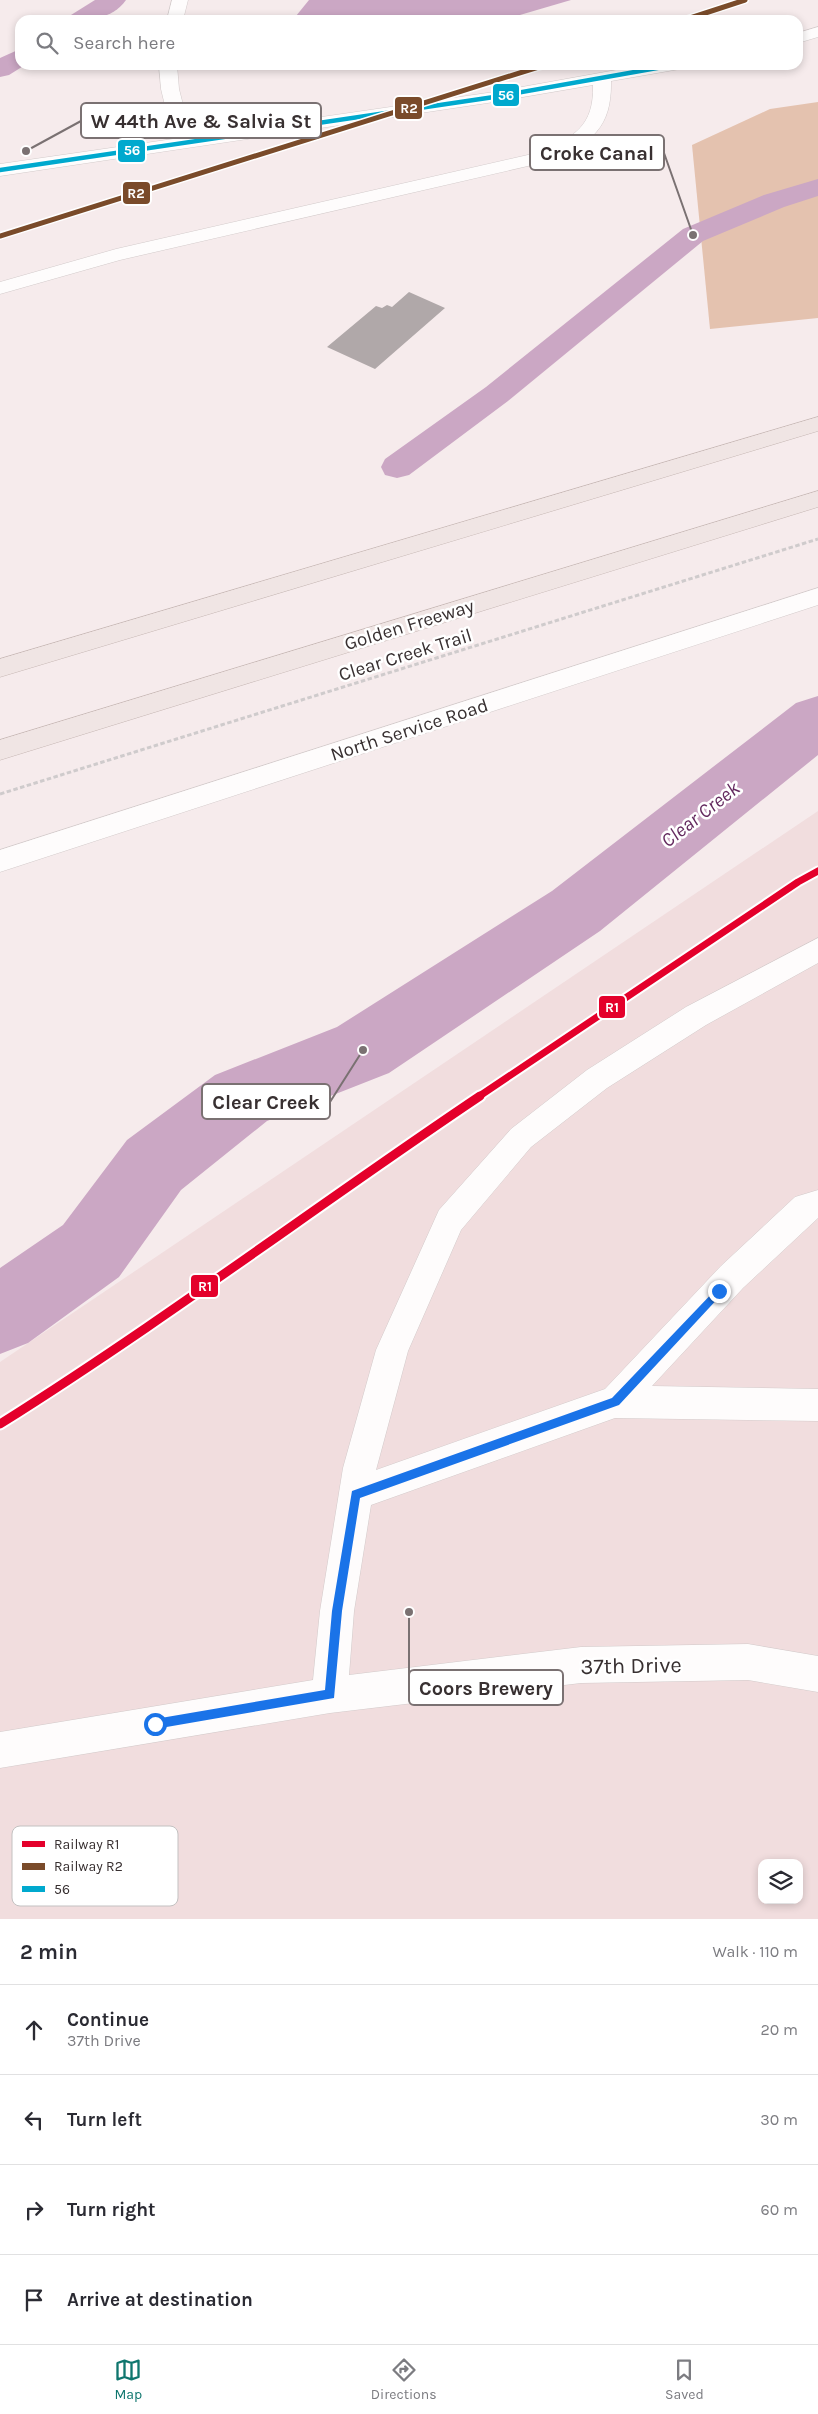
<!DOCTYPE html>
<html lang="en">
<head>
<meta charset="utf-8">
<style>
	body { margin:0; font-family:Karla,sans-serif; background:#f7f7f7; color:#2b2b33 }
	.controls { position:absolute; right:15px; bottom:15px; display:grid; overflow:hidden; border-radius:10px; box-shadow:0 2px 8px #0003 }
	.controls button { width:45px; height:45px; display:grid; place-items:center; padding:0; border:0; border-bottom:1px solid #e1e1e2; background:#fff; color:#2b2b33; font:25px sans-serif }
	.stop { position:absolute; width:15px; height:15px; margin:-11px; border:4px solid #1a73e8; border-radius:50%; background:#fff }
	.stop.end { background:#1a73e8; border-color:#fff; box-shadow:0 1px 5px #0008 }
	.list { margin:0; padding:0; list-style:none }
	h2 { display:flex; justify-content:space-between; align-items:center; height:65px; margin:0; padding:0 20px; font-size:21px }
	h2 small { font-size:16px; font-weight:400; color:#7c7c81 }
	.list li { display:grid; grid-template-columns:32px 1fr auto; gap:15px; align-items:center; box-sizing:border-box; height:90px; padding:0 20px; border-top:1px solid #e1e1e2 }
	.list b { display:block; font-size:19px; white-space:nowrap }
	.list p { margin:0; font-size:16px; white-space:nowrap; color:#7c7c81 }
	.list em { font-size:16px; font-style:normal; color:#7c7c81 }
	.icon { flex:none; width:28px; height:28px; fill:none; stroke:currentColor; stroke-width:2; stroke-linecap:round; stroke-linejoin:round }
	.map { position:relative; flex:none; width:818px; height:1919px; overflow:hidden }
	.search { position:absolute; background:#fff; box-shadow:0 2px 8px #0003; left:15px; right:15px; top:15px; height:55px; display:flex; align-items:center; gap:12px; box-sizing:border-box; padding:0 18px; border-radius:15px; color:#7c7c81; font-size:19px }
	.sheet { height:425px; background:#fff }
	nav { display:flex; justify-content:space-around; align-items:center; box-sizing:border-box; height:70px; border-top:1px solid #e1e1e2; background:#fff; font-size:14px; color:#7c7c81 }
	nav a { display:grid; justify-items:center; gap:2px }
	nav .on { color:#0f766e }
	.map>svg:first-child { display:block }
</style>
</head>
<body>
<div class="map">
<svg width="818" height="1919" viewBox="0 0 818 1919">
	<rect width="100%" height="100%" fill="#f6ebec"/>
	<path fill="#f1ddde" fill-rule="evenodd" d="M 818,811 L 818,1919 L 0,1919 L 0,1362 ZM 762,1863 L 799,1863 L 799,1900 L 762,1900 Z"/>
	<polygon fill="#e4c2af" points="818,102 818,318 710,329 692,145 770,109"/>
	<polygon fill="#cba7c4" points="309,0 571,0 503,20 300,20 296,16"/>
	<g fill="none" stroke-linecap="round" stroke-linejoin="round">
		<g fill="#cba7c4" fill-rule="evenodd">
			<path d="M 95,0 L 126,0 C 112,20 89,20 67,20 L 71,15 Z"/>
			<polygon points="20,49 20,65 25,65 9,75 0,77 0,58"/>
			<polygon points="818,179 818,196 784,207 703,241 508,401 409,475 397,478 385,475 381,467 385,459 486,387 683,229 764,195"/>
		</g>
		<polygon fill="#cba7c4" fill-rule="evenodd" points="818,696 818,755 600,931 389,1073 267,1121 181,1190 119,1277 28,1343 0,1354 0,1268 63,1225 127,1140 215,1075 337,1027 552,891 796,703"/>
	</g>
	<polygon fill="#b0a8a9" points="409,292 445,308 375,369 327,347 376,306 382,308 387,305 392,307"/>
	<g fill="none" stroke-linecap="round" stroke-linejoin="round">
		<g stroke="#d2caca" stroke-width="1">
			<g id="minor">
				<polygon points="172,0 188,0 183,20 167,20"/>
				<polygon points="818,27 818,37 798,43 798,33"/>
				<path d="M 159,65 L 177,65 L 179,89 L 191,136 L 494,92 L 644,65 L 683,65 L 680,69 L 674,70 L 611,81 C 612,127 592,142 554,160 L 120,260 L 0,294 L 0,282 L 116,249 L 541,152 C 575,136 594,126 593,85 L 494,102 L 0,176 L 0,164 L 173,139 L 161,89 Z"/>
				<polygon points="818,588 818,605 0,872 0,850"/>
				<polygon points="818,938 818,963 706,1025 607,1088 531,1147 461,1230 408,1351 376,1470 605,1389 721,1266 795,1197 818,1190 818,1218 743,1288 652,1386 818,1389 818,1421 615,1418 371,1505 354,1611 349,1675 581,1647 748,1644 818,1656 818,1692 748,1680 581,1683 330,1713 0,1768 0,1732 313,1680 320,1611 343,1468 376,1350 439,1210 511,1129 587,1070 686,1007"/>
			</g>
		</g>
		<g stroke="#c6b7b4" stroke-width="1">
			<g id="highway">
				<polygon points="818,417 818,431 0,677 0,659"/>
				<polygon points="818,491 818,507 0,760 0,740"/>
			</g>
		</g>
		<polyline stroke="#cfcbcc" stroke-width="3" stroke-dasharray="4.5 2.5" stroke-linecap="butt" points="0,794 818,539"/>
		<use href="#minor" fill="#fefcfc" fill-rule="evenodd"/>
		<use href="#highway" fill="#f0e5e4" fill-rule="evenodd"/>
		<g stroke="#fff" stroke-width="7">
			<polyline id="bus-1" points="0,170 494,97 674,65"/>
		</g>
		<use href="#bus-1" stroke="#00a9ce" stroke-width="4.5"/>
		<g stroke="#fff" stroke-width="11">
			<polyline id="rail-1-far1" points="478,1097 798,882 818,871"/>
		</g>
		<g stroke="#fff" stroke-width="13">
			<path id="rail-1" d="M 0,1424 C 164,1321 319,1204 480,1096"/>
		</g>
		<g stroke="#fff" stroke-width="8">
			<g id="rail-2">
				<polyline points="684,20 745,0"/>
				<polyline points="0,236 545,65"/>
			</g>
		</g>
		<use href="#rail-1-far1" stroke="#e4002b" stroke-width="7"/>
		<use href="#rail-1" stroke="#e4002b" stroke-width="9"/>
		<use href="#rail-2" stroke="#7a4b2a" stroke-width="5"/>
	</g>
	<polygon fill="#1a73e8" points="719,1286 724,1291 722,1294 619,1405 360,1498 342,1611 334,1698 155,1729 151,1728 151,1720 155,1719 325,1690 332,1611 352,1491 612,1398"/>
	<g text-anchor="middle" stroke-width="5" stroke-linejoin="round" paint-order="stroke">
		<g font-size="19" fill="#383031" stroke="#fff">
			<text transform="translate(409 624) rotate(-17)" y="7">Golden Freeway</text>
			<text transform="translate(405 654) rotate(-17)" y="7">Clear Creek Trail</text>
			<text transform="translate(409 729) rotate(-18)" y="7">North Service Road</text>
		</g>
		<g font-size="20" font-style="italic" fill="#642a5f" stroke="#fff">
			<text transform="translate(700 814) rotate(-38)" y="7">Clear Creek</text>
		</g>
		<g font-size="22" fill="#383031" stroke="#fff">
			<text transform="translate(631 1665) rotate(-1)" y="8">37th Drive</text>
		</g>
	</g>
	<rect x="12" y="1826" width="166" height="80" rx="8" fill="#fff" stroke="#c3c1c1" stroke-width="1"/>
	<rect x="22" y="1841" width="23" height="6" fill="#e4002b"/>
	<rect x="22" y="1863" width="23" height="7" fill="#7a4b2a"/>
	<rect x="22" y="1886" width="23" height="6" fill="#00a9ce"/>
	<g font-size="14" fill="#383031">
		<text x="54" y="1849">Railway R1</text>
		<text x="54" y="1871">Railway R2</text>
		<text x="54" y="1894">56</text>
	</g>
	<path fill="none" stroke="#7a7172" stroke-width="2" d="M26 151L81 121M693 235L664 153M363 1050L330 1102M409 1612L409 1688"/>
	<g fill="#7a7172" stroke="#fff" stroke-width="2">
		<circle cx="26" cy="151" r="5"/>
		<circle cx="693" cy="235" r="5"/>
		<circle cx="363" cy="1050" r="5"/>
		<circle cx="409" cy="1612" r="5"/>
	</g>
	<g fill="#fff" stroke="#7a7172" stroke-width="2">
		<rect x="81" y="103" width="240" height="35" rx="5"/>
		<rect x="530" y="135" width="134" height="35" rx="5"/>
		<rect x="202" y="1084" width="128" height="35" rx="5"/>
		<rect x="409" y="1670" width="154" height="35" rx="5"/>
	</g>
	<g font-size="20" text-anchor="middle" font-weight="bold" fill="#383031">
		<text x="201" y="128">W 44th Ave &amp; Salvia St</text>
		<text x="597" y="160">Croke Canal</text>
		<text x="266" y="1109">Clear Creek</text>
		<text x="486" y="1695">Coors Brewery</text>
	</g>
	<g stroke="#fff" stroke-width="2">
		<rect x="492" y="83" width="28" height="24" rx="5" fill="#00a9ce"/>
		<rect x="394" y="96" width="29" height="24" rx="5" fill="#7a4b2a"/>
		<rect x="117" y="139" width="29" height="24" rx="5" fill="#00a9ce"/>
		<rect x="122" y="181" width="29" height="24" rx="5" fill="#7a4b2a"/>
		<rect x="598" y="995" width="28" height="24" rx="5" fill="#e4002b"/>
		<rect x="190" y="1274" width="29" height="24" rx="5" fill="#e4002b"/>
	</g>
	<g font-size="14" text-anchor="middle" font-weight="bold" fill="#fff">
		<text x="506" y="100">56</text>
		<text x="409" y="113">R2</text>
		<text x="132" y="155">56</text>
		<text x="136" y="198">R2</text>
		<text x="612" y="1012">R1</text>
		<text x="205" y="1291">R1</text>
	</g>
</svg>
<div class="controls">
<button><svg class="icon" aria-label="layers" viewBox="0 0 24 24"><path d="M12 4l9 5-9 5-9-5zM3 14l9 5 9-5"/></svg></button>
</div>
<div class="stop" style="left:155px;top:1724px"></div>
<div class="stop end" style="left:719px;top:1291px"></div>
<div class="search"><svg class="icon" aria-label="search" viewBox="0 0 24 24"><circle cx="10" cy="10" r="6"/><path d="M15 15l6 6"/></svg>Search here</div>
</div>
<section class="sheet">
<h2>2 min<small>Walk · 110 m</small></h2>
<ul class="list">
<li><svg class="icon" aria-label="ahead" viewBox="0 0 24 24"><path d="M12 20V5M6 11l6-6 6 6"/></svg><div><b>Continue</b><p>37th Drive</p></div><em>20 m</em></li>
<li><svg class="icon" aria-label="left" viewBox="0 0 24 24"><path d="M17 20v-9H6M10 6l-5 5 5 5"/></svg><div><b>Turn left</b></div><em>30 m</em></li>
<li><svg class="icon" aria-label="right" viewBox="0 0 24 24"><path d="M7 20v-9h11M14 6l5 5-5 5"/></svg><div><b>Turn right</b></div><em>60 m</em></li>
<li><svg class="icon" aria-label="arrive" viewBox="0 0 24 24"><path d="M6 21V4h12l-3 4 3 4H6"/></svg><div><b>Arrive at destination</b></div></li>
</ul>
</section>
<nav>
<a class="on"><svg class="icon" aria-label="map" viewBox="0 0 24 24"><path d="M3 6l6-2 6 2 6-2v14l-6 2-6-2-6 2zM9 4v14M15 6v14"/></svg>Map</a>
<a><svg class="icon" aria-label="directions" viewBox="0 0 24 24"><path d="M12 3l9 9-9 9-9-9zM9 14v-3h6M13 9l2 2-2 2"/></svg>Directions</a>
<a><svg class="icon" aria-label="saved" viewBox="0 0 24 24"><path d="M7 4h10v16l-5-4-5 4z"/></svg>Saved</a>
</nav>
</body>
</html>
